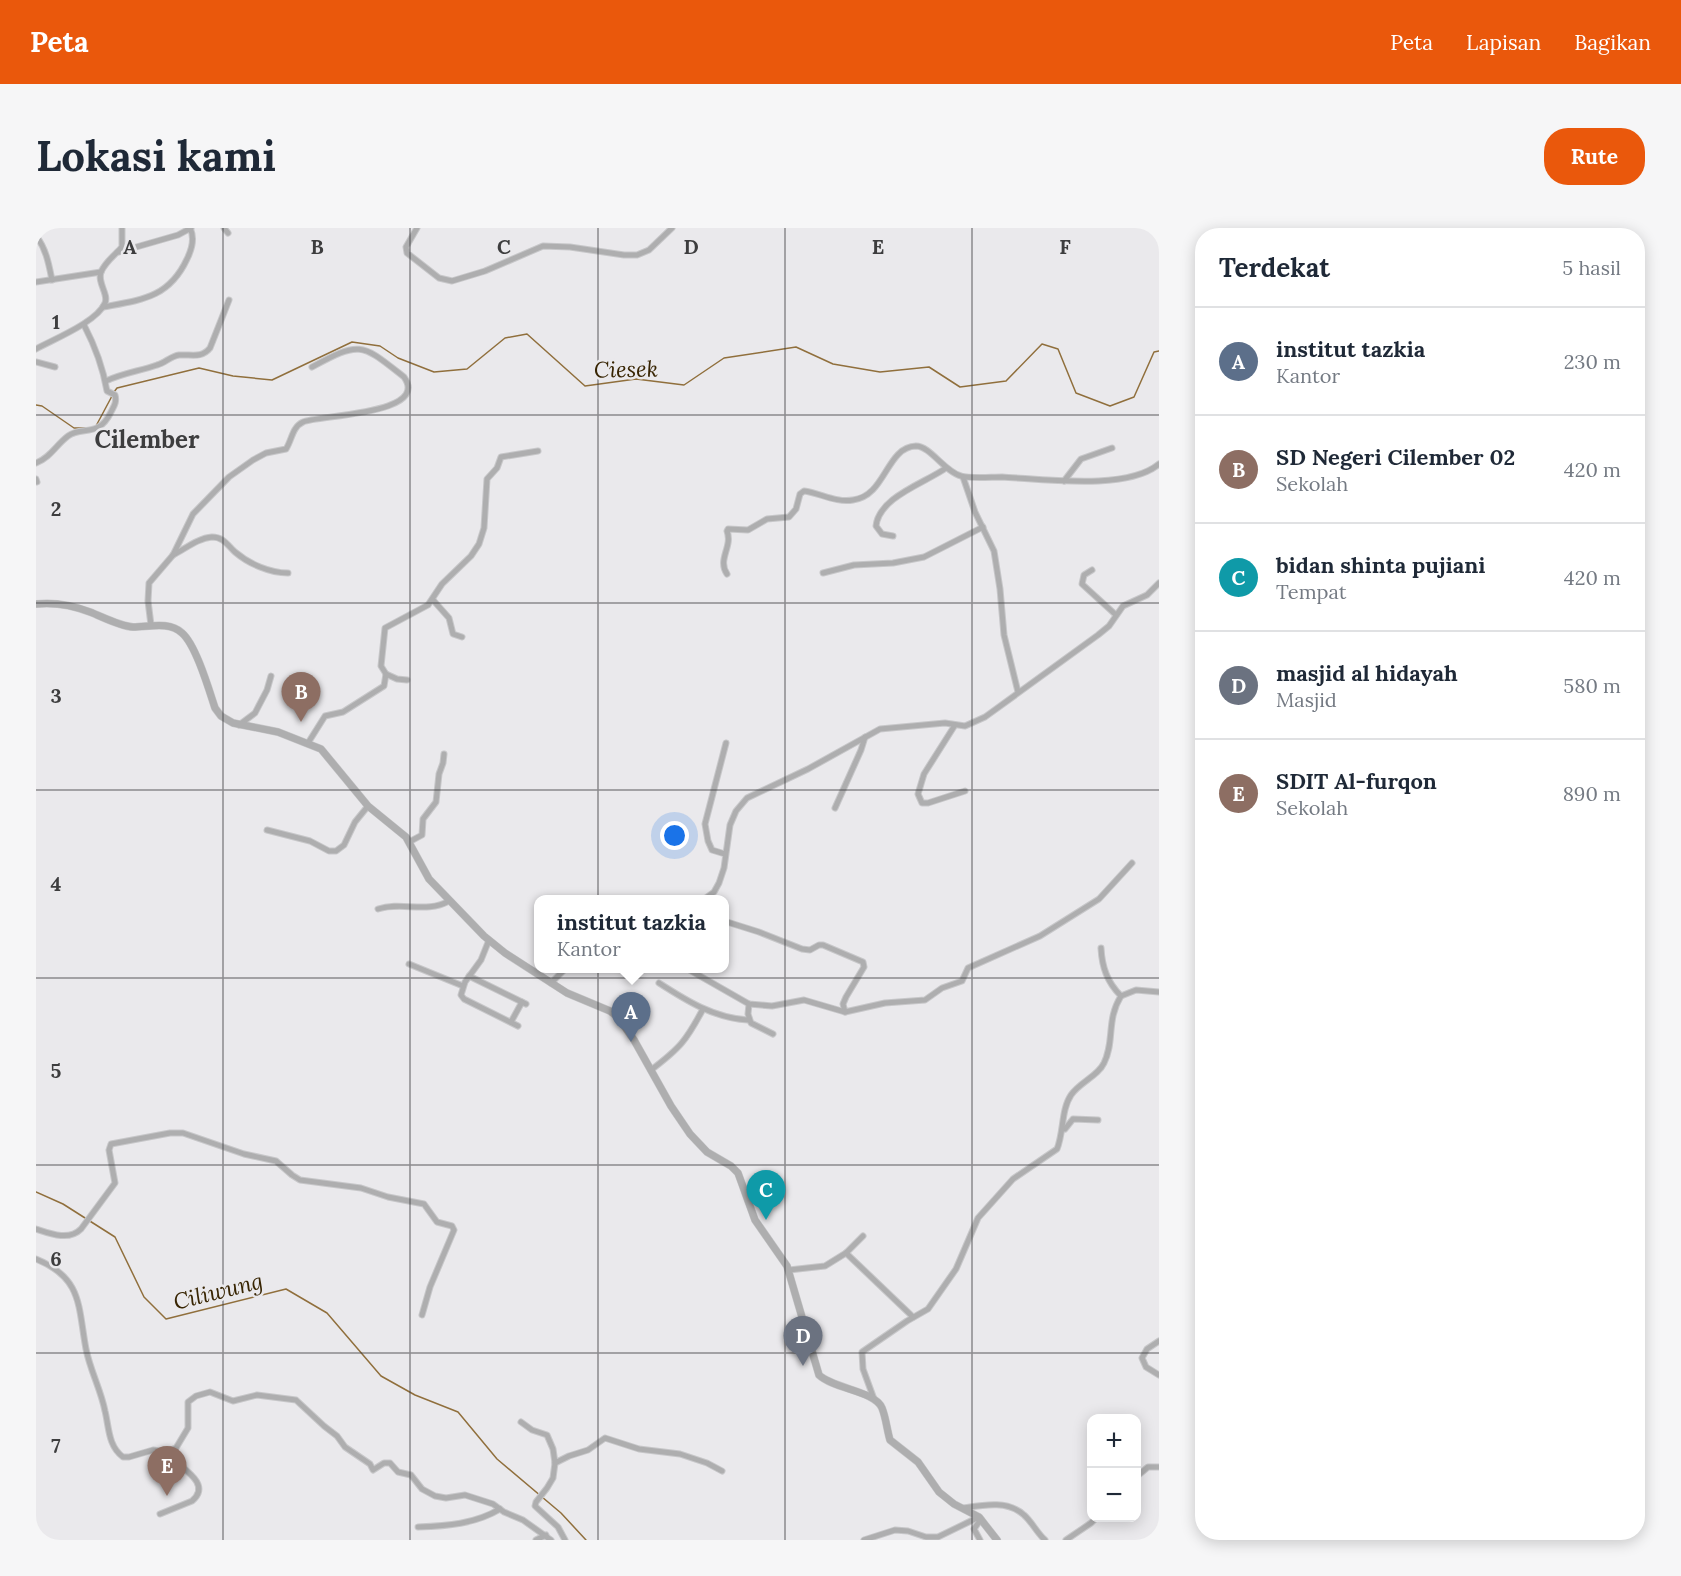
<!DOCTYPE html>
<html lang="id">
<head>
<meta charset="utf-8">
<style>
	body { margin:0; font-family:Lora,serif; background:#f6f6f7; color:#1f2937 }
	.controls { position:absolute; right:18px; bottom:18px; display:grid; overflow:hidden; border-radius:12px; box-shadow:0 3px 15px #0003 }
	.controls button { width:54px; height:54px; display:grid; place-items:center; padding:0; border:0; border-bottom:2px solid #e0e1e3; background:#fff; color:#1f2937; font:30px sans-serif }
	.you { position:absolute; left:639px; top:608px; width:21px; height:21px; margin:-15px; border:4px solid #fff; border-radius:50%; background:#1a73e8; box-shadow:0 0 0 9px #1a73e833 }
	.badge { display:grid; place-items:center; width:39px; height:39px; border-radius:50%; background:#ea580c; color:#fff; font-size:20px; font-weight:700 }
	.pin { position:absolute; translate:-50% -50px; filter:drop-shadow(0 2px 3px #0008) }
	.pin::after { content:''; position:absolute; top:32px; width:21px; height:18px; background:inherit; clip-path:polygon(0 0,100% 0,50% 100%) }
	.popup { position:absolute; left:498px; top:667px; width:195px; height:78px; box-sizing:border-box; display:grid; place-content:center; border-radius:12px; background:#fff; filter:drop-shadow(0 2px 4px #0005); font-size:20px; white-space:nowrap; color:#747a83 }
	.popup b { font-size:22px; color:#1f2937 }
	.popup::after { content:''; position:absolute; left:50%; top:100%; margin-left:-12px; border:12px solid transparent; border-top-color:#fff }
	.list { margin:0; padding:0; list-style:none }
	h2 { display:flex; justify-content:space-between; align-items:center; height:78px; margin:0; padding:0 24px; font-size:26px }
	h2 small { font-size:20px; font-weight:400; color:#747a83 }
	.list li { display:grid; grid-template-columns:39px 1fr auto; gap:18px; align-items:center; box-sizing:border-box; height:108px; padding:0 24px; border-top:2px solid #e0e1e3 }
	.list b { display:block; font-size:22px; white-space:nowrap }
	.list p { margin:0; font-size:20px; white-space:nowrap; color:#747a83 }
	.list em { font-size:20px; font-style:normal; color:#747a83 }
	.map { position:relative; flex:none; width:1123px; height:1312px; overflow:hidden; border-radius:24px }
	header { display:flex; align-items:center; gap:36px; box-sizing:border-box; height:84px; padding:0 30px; background:#ea580c; color:#fff }
	header strong { font-size:28px }
	nav { display:flex; gap:33px; margin-inline-start:auto; font-size:21px }
	.intro { display:flex; align-items:center; justify-content:space-between; box-sizing:border-box; height:144px; padding:0 36px }
	h1 { margin:0; font-size:42px }
	.button { padding:15px 27px; border-radius:24px; background:#ea580c; color:#fff; font-size:21px; font-weight:700 }
	main { display:flex; gap:36px; padding:0 36px }
	aside { flex:1; background:#fff; border-radius:24px; box-shadow:0 3px 15px #0003 }
	.map>svg:first-child { display:block }
</style>
</head>
<body>
<header>
<strong>Peta</strong>
<nav><a>Peta</a><a>Lapisan</a><a>Bagikan</a></nav>
</header>
<div class="intro"><h1>Lokasi kami</h1><a class="button">Rute</a></div>
<main>
<div class="map">
<svg width="1123" height="1312" viewBox="0 0 1123 1312">
	<rect width="100%" height="100%" fill="#eae9ec"/>
	<g fill="none" stroke-linecap="round" stroke-linejoin="round">
		<g stroke="#906f3c" stroke-width="1.5">
			<polyline points="78,164 81,160 163,140 197,148 236,152 316,114 344,118 362,130 398,144 431,141 469,110 491,106 549,158 600,151 648,157 688,130 760,119 797,136 844,144 893,139 924,159 970,153 1006,116 1022,121 1040,165 1074,178 1098,169 1118,124 1123,123"/>
			<polyline points="0,177 6,178 38,200 53,200"/>
			<polyline points="60,198 76,168"/>
			<polyline points="0,964 27,976 79,1009 108,1069 130,1091 250,1061 291,1085 345,1148 379,1167 422,1184 461,1231 525,1285 550,1312"/>
		</g>
		<g stroke="#c7c7c9" stroke-width="7">
			<g id="minor">
				<polyline points="188,0 192,5"/>
				<polyline points="381,0 370,19 371,25 403,50 416,53 449,43 507,18 534,19 588,27 601,27 613,22 636,0"/>
				<path d="M 0,8 C 10,20 13,37 16,52"/>
				<polyline points="83,24 142,7 155,0"/>
				<polyline points="0,54 65,44"/>
				<path d="M 67,79 C 105,72 133,70 151,31 C 156,21 159,10 154,0"/>
				<path d="M 0,121 C 18,111 61,94 69,75 C 73,66 61,55 65,44 C 69,34 79,27 86,19 L 86,0"/>
				<polyline points="0,134 19,139"/>
				<path d="M 70,153 C 87,145 104,143 121,137 C 129,135 135,128 143,127 C 155,126 165,131 174,120 L 193,72"/>
				<path d="M 0,235 C 15,229 20,217 32,208 C 46,197 62,211 75,184 C 78,178 81,174 79,167 L 71,163 C 67,140 59,118 48,97"/>
				<polyline points="927,249 939,284 958,323 964,361 968,407 982,464"/>
				<polyline points="0,251 1,254"/>
				<polyline points="1028,253 1045,231 1076,220"/>
				<path d="M 857,308 L 846,306 L 840,298 C 843,269 889,255 910,240"/>
				<path d="M 137,327 C 149,321 162,310 176,309 C 188,309 192,318 199,324 C 213,336 234,345 252,345"/>
				<polyline points="1056,342 1048,347 1046,356 1080,387"/>
				<polyline points="787,345 818,337 857,335 888,329 947,299"/>
				<path d="M 691,346 C 681,331 697,319 691,303 L 692,301 L 712,302 L 731,291 L 753,289 L 760,281 L 764,266 L 768,263 C 784,265 800,275 817,272 C 850,268 850,219 880,218 C 894,218 909,244 925,248 C 935,251 955,249 966,249 C 1007,251 1091,263 1123,236"/>
				<polyline points="397,372 413,390 417,406 426,409"/>
				<path d="M 115,397 L 112,373 L 113,355 L 137,327 L 157,286 L 193,249 L 217,232 L 230,225 L 250,221 C 256,212 256,199 267,194 C 281,187 395,187 368,149 C 326,116 325,112 276,139"/>
				<polyline points="350,446 361,451 371,452"/>
				<polyline points="203,497 219,485 231,462 235,448"/>
				<polyline points="919,497 888,546 882,566 886,575 892,575 929,563"/>
				<polyline points="272,515 289,488 307,484 348,458 350,446 345,438 349,400 392,377 406,356 435,328 443,316 448,300 451,251 461,240 465,229 502,223"/>
				<polyline points="799,580 825,522 829,509"/>
				<polyline points="231,602 274,613 293,623 300,623 308,617 319,594 332,578"/>
				<polyline points="373,614 386,607 387,591 400,574 403,546 407,535 408,526"/>
				<polyline points="689,626 676,622 672,613 669,596 690,515"/>
				<polyline points="667,672 678,664 683,655 688,640 694,597 700,583 711,570 772,541 844,501 909,495 929,498 949,489 1062,407 1073,398 1087,378 1111,367 1123,355"/>
				<path d="M 342,681 C 366,673 390,686 413,673"/>
				<polyline points="688,693 723,704 766,721 774,722 783,717 787,717 827,734 828,739 810,769 807,776 809,784 849,775 889,772 906,760 926,753 932,740 1004,708 1063,671 1096,635"/>
				<polyline points="453,712 445,732 429,754 425,767 428,771 482,798"/>
				<polyline points="373,736 427,758"/>
				<polyline points="650,740 713,776 736,778 768,772 809,784"/>
				<polyline points="433,748 490,776"/>
				<polyline points="515,755 530,740"/>
				<path d="M 623,755 C 651,773 678,790 712,792"/>
				<polyline points="1085,768 1100,762 1123,764"/>
				<polyline points="713,776 712,786 715,795 737,806"/>
				<polyline points="475,794 486,774"/>
				<path d="M 615,842 C 644,820 650,813 667,781"/>
				<polyline points="1029,901 1037,891 1062,892"/>
				<path d="M 0,1001 C 15,1006 33,1013 45,1001 L 79,955 L 73,922 L 75,916 L 134,905 L 147,905 L 208,926 L 240,933 L 256,947 L 264,952 L 325,960 L 352,969 L 388,976 L 401,994 L 416,998 L 418,1002 L 394,1059 L 386,1087"/>
				<polyline points="810,1025 877,1089"/>
				<path d="M 0,1031 C 47,1050 42,1079 50,1121 C 54,1142 65,1162 69,1183 C 73,1199 72,1218 87,1229 L 93,1229 L 117,1222 L 130,1224 L 140,1220 L 152,1200 L 152,1174 L 160,1168 L 174,1164 L 197,1173 L 221,1167 L 260,1172 L 288,1198 L 301,1208 L 309,1219 L 334,1236 L 337,1242 L 348,1235 L 354,1235 L 362,1244 L 375,1247 L 386,1261 L 399,1268 L 410,1270 L 429,1267 L 457,1276 L 468,1284 L 487,1292 L 515,1312"/>
				<polyline points="753,1042 789,1038 810,1025 827,1008"/>
				<polyline points="1123,1113 1111,1121 1106,1130 1110,1139 1123,1147"/>
				<path d="M 838,1171 L 827,1141 L 826,1124 L 871,1093 L 892,1081 L 920,1041 L 942,990 L 977,951 L 1021,921 C 1028,904 1025,882 1035,867 C 1044,854 1062,848 1068,835 C 1079,813 1070,792 1085,768 C 1071,754 1066,739 1065,720"/>
				<polyline points="485,1194 496,1202 511,1207 517,1221 519,1235 517,1250 511,1260 500,1274 499,1278 522,1299 529,1312"/>
				<polyline points="519,1235 533,1228 552,1222 569,1210 603,1221 644,1226 671,1235 686,1243"/>
				<polyline points="1100,1249 1112,1239 1123,1239"/>
				<path d="M 928,1280 C 947,1277 972,1272 988,1287 C 996,1294 1001,1305 1009,1312"/>
				<path d="M 124,1286 L 156,1273 C 179,1254 138,1237 130,1224"/>
				<path d="M 382,1299 C 411,1298 439,1296 464,1281"/>
				<polyline points="500,1312 510,1307"/>
				<polyline points="828,1312 859,1302 872,1303 890,1309 902,1309 943,1289"/>
				<polyline points="944,1312 938,1301 945,1291"/>
				<polyline points="1030,1312 1055,1295 1060,1290"/>
			</g>
		</g>
		<g stroke="#c7c7c9" stroke-width="8">
			<path id="tertiary" d="M 0,376 C 19,374 36,377 54,384 C 67,389 83,398 97,399 C 113,399 133,393 146,405 C 160,417 173,462 179,480 L 185,488 L 197,495 L 242,504 L 285,521 L 332,578 L 370,609 L 393,651 L 448,708 L 469,725 L 531,765 L 574,783 L 582,789 L 598,812 L 635,878 L 654,906 L 671,924 L 695,938 L 702,945 L 719,992 L 751,1038 L 783,1147 C 798,1161 839,1163 846,1180 C 850,1190 851,1202 854,1212 L 882,1234 L 903,1264 L 918,1276 L 943,1289 L 961,1312"/>
		</g>
		<use href="#minor" stroke="#aeaeaf" stroke-width="5"/>
		<use href="#tertiary" stroke="#aeaeaf" stroke-width="7"/>
	</g>
	<path fill="none" stroke="#3d3d3e" stroke-width="1.5" stroke-opacity="0.55" d="M 187,0 L 187,1312M 374,0 L 374,1312M 562,0 L 562,1312M 749,0 L 749,1312M 936,0 L 936,1312M 0,187 L 1123,187M 0,375 L 1123,375M 0,562 L 1123,562M 0,750 L 1123,750M 0,937 L 1123,937M 0,1125 L 1123,1125"/>
	<g text-anchor="middle" stroke-width="5" stroke-linejoin="round" paint-order="stroke">
		<g font-size="22" font-style="italic" fill="#382503" stroke="#eae9ec">
			<text transform="translate(590 141) rotate(-1)" y="8">Ciesek</text>
			<text transform="translate(182 1063) rotate(-14)" y="8">Ciliwung</text>
		</g>
		<g font-size="24" font-weight="bold" fill="#3d3d3e" stroke="#eae9ec">
			<text x="111" y="220">Cilember</text>
		</g>
	</g>
	<g font-size="20" text-anchor="middle" font-weight="bold" fill="#3d3d3e" stroke="#eae9ec" stroke-width="5" stroke-linejoin="round" paint-order="stroke">
		<text x="94" y="26">A</text>
		<text x="281" y="26">B</text>
		<text x="468" y="26">C</text>
		<text x="655" y="26">D</text>
		<text x="842" y="26">E</text>
		<text x="1029" y="26">F</text>
		<text x="20" y="101">1</text>
		<text x="20" y="288">2</text>
		<text x="20" y="475">3</text>
		<text x="20" y="663">4</text>
		<text x="20" y="850">5</text>
		<text x="20" y="1038">6</text>
		<text x="20" y="1225">7</text>
	</g>
</svg>
<div class="controls">
<button>+</button>
<button>−</button>
</div>
<div class="you"></div>
<div class="pin badge" style="left:595px;top:814px;background:#5c6f8a">A</div>
<div class="popup"><b>institut tazkia</b>Kantor</div>
<div class="pin badge" style="left:265px;top:494px;background:#8d6e63">B</div>
<div class="pin badge" style="left:730px;top:992px;background:#0f9aa8">C</div>
<div class="pin badge" style="left:767px;top:1138px;background:#6b7280">D</div>
<div class="pin badge" style="left:131px;top:1268px;background:#8d6e63">E</div>
</div>
<aside>
<h2>Terdekat<small>5 hasil</small></h2>
<ul class="list">
<li><span class="badge" style="background:#5c6f8a">A</span><div><b>institut tazkia</b><p>Kantor</p></div><em>230 m</em></li>
<li><span class="badge" style="background:#8d6e63">B</span><div><b>SD Negeri Cilember 02</b><p>Sekolah</p></div><em>420 m</em></li>
<li><span class="badge" style="background:#0f9aa8">C</span><div><b>bidan shinta pujiani</b><p>Tempat</p></div><em>420 m</em></li>
<li><span class="badge" style="background:#6b7280">D</span><div><b>masjid al hidayah</b><p>Masjid</p></div><em>580 m</em></li>
<li><span class="badge" style="background:#8d6e63">E</span><div><b>SDIT Al-furqon</b><p>Sekolah</p></div><em>890 m</em></li>
</ul>
</aside>
</main>
</body>
</html>
